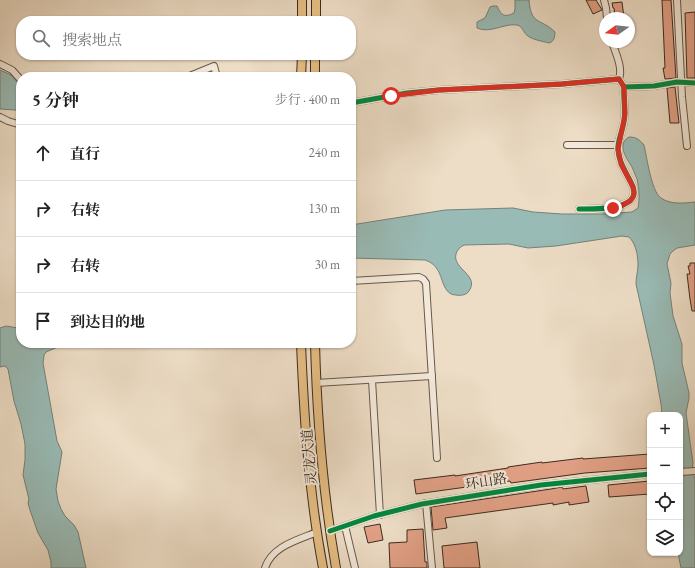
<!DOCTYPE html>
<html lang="zh">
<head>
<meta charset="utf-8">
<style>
	body { margin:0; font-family:"EB Garamond","Noto Serif SC",serif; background:#f6f6f6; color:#222 }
	.controls { position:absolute; right:12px; bottom:12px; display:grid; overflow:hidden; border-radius:8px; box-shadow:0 1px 3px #0004 }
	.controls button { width:36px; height:36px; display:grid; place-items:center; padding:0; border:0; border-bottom:1px solid #e0e0e0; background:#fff; color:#222; font:20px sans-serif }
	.compass { position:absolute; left:599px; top:12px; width:36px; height:36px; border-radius:50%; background:#fff; box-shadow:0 1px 3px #0004; rotate:255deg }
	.stop { position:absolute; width:12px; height:12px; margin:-9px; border:3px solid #d93025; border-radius:50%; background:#fff }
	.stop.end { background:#d93025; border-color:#fff; box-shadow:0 1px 4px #0008 }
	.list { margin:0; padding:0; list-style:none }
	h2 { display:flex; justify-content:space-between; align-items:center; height:52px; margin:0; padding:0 16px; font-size:17px }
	h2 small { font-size:13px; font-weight:400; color:#767676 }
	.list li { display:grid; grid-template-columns:26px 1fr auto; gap:12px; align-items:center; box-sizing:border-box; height:56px; padding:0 16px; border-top:1px solid #e0e0e0 }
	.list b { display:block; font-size:15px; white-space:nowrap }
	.list em { font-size:13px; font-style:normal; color:#767676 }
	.icon { flex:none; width:22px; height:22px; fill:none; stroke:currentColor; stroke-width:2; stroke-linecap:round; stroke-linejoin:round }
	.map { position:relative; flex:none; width:695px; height:568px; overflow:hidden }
	.search { position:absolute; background:#fff; box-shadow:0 1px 3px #0004; left:16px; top:16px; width:340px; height:44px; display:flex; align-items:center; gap:10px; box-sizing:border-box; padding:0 14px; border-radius:16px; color:#767676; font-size:15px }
	.panel { position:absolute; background:#fff; box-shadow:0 1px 3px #0004; left:16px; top:72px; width:340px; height:276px; border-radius:16px }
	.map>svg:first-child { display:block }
</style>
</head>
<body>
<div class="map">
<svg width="695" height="568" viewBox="0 0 695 568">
	<rect width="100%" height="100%" fill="#edddc6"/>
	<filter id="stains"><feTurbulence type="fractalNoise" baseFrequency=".005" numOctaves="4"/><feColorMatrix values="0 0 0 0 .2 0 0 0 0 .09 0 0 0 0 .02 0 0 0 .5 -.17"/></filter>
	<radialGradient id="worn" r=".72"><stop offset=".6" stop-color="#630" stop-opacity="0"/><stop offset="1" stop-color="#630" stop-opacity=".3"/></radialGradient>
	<g fill="#99bbb6" stroke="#74827a">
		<path d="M 515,0 L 529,0 C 531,26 541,18 555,32 C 555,36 554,42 549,43 C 542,41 533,40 528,36 C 523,33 523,26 517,25 C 504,23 490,34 477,28 L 477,22 L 485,18 L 490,7 L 493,6 L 497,6 C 501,15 504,18 514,13 L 515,9 Z"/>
		<polygon points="0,70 11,75 19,84 21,85 21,112 15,110 0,109"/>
		<path d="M 629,137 C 636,137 639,139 644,145 C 647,157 651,191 661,198 C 671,205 684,203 695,202 L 695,245 L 677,248 L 673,251 L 670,254 L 667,264 L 671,283 L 670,293 L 673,316 L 682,344 L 682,363 L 689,393 L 689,398 L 686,413 L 693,463 L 692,469 L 695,479 L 695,568 L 681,568 L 678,553 L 680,553 L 680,415 L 662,415 L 661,404 L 654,365 L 636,284 C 636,277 638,271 638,265 C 638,255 636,244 629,237 L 622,236 L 556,246 L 528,248 L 509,244 L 464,245 C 460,247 457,250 456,254 C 452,269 480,275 469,291 C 467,295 460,296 456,295 C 443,295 443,277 437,269 C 434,264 430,262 425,260 L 351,258 L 351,225 L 445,210 L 513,208 L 533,212 L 562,214 L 604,214 L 632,212 L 638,208 C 640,198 639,188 637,179 C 635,175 634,171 632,167 C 627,159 616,144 629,137 Z"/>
		<polygon points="6,326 18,328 21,327 21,343 67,343 46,352 44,355 43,363 57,441 62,452 56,489 58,501 61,509 65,516 74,525 78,532 86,568 51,568 51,562 48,550 38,533 30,510 28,503 29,499 23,475 25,460 25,444 21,424 14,401 8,369 5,366 0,367 0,328"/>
	</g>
	<g fill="#e2a186" stroke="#3d2c20">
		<polygon points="586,0 596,0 602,10 593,14"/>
		<polygon points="662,0 671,0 676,78 666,79 665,79 663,68 665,68"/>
		<polygon points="622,2 624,18 615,18 614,8 613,8 612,3"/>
		<polygon points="695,12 695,78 687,78 685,13"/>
		<polygon points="675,87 679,123 670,123 667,88"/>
		<polygon points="690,263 695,263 695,311 692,311 690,299 687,274 690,274 688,266 690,266"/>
		<polygon points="650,454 650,468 585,473 511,483 510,481 416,494 414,480 455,475 455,476 508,468 508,467 542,462 542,463 583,458 583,459"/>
		<polygon points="650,481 650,494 609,497 608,485"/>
		<polygon points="586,486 589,502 569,505 569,502 553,505 553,503 445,518 447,528 433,530 431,507 551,489 562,487 563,489"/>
		<polygon points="380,524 383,540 368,543 364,527"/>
		<polygon points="423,529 425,562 427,562 427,568 390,568 389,543 407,542 407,530"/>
		<polygon points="477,542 480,568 444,568 442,546"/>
	</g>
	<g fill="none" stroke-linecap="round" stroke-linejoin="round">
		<g stroke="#69584a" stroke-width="8">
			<g id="minor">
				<polyline points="604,0 606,8 607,18"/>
				<polyline points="677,0 682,97 687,146"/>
				<path d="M 612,42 C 616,54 623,68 619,79"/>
				<polyline points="0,64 12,70 21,80"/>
				<polyline points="187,77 214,66 217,77"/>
				<polyline points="351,103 407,93 439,90 562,84 619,79 624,87 654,86 677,82 695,83"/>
				<polyline points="0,117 8,121 21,125"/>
				<polyline points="567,145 618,145"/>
				<path d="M 579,209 C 592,209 642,211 633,187 C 628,174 619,165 618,150 C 617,141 623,130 624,121 C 626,110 623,98 624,87"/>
				<polyline points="351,281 419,277 423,279 426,283 437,458"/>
				<polyline points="372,380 380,515"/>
				<polyline points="316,383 432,376"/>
				<polyline points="680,472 695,471"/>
				<polyline points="426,503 432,568"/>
				<polyline points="345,526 355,568"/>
				<polyline points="330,531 374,516 422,504 541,485 650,474"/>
				<path d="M 265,568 C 272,546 298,540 317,532"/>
			</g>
		</g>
		<g stroke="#3d2c20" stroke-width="10">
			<g id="major">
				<polyline points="302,21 302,0"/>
				<polyline points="316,21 316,0"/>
				<polyline points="301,77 302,55"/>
				<polyline points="315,77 315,55"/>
				<path d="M 301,343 C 304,418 309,494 323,568"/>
				<path d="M 315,343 C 317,418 323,494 336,568"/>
			</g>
		</g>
		<use href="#minor" stroke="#f3e9da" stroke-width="6"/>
		<use href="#major" stroke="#e6be83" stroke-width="8"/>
		<g stroke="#f3e9da" stroke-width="8">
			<g id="cycleway">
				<polyline points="351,103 407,93 439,90 562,84 619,79 624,87 654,86 677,82 695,83"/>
				<path d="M 579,209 C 592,209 642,211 633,187 C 628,174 619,165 618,150 C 617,141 623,130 624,121 C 626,110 623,98 624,87"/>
				<polyline points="330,531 374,516 422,504 541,485 650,474"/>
			</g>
		</g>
		<use href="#cycleway" stroke="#00873e" stroke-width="5"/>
	</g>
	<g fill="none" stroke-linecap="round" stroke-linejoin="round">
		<polyline stroke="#d93025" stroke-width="5" points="391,96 439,90 562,84 619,79 624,87 625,114 624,120 618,149 621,164 633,187 634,193 633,197 630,201 621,206 613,208"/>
	</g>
	<g text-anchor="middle" stroke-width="4" stroke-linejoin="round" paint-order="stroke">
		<g font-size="14" fill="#3d2c20" stroke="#f3e9da">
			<text transform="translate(309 457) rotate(-95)" y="5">灵龙大道</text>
			<text transform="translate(486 481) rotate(-9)" y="5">环山路</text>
		</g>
	</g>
	<rect width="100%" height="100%" filter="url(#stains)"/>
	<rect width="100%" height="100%" fill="url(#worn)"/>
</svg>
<div class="controls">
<button>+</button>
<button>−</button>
<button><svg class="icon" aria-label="locate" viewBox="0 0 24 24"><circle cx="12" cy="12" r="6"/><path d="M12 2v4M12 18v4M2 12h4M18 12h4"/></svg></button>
<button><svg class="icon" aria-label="layers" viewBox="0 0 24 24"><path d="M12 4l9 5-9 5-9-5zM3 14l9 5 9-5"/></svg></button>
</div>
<svg class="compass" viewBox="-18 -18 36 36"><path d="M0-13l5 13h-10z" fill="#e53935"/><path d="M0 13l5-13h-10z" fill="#767676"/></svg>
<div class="stop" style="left:391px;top:96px"></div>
<div class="stop end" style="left:613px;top:208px"></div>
<div class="search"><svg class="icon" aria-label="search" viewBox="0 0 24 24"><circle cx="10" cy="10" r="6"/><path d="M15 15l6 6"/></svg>搜索地点</div>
<section class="panel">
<h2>5 分钟<small>步行 · 400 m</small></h2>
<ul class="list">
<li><svg class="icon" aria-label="ahead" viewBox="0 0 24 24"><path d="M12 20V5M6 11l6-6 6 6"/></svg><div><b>直行</b></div><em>240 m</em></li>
<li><svg class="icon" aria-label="right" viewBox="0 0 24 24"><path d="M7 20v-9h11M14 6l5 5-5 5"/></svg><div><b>右转</b></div><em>130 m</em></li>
<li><svg class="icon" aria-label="right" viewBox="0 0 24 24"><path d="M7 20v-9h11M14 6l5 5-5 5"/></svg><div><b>右转</b></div><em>30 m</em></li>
<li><svg class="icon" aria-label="arrive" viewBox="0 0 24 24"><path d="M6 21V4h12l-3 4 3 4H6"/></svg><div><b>到达目的地</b></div></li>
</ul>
</section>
</div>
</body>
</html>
